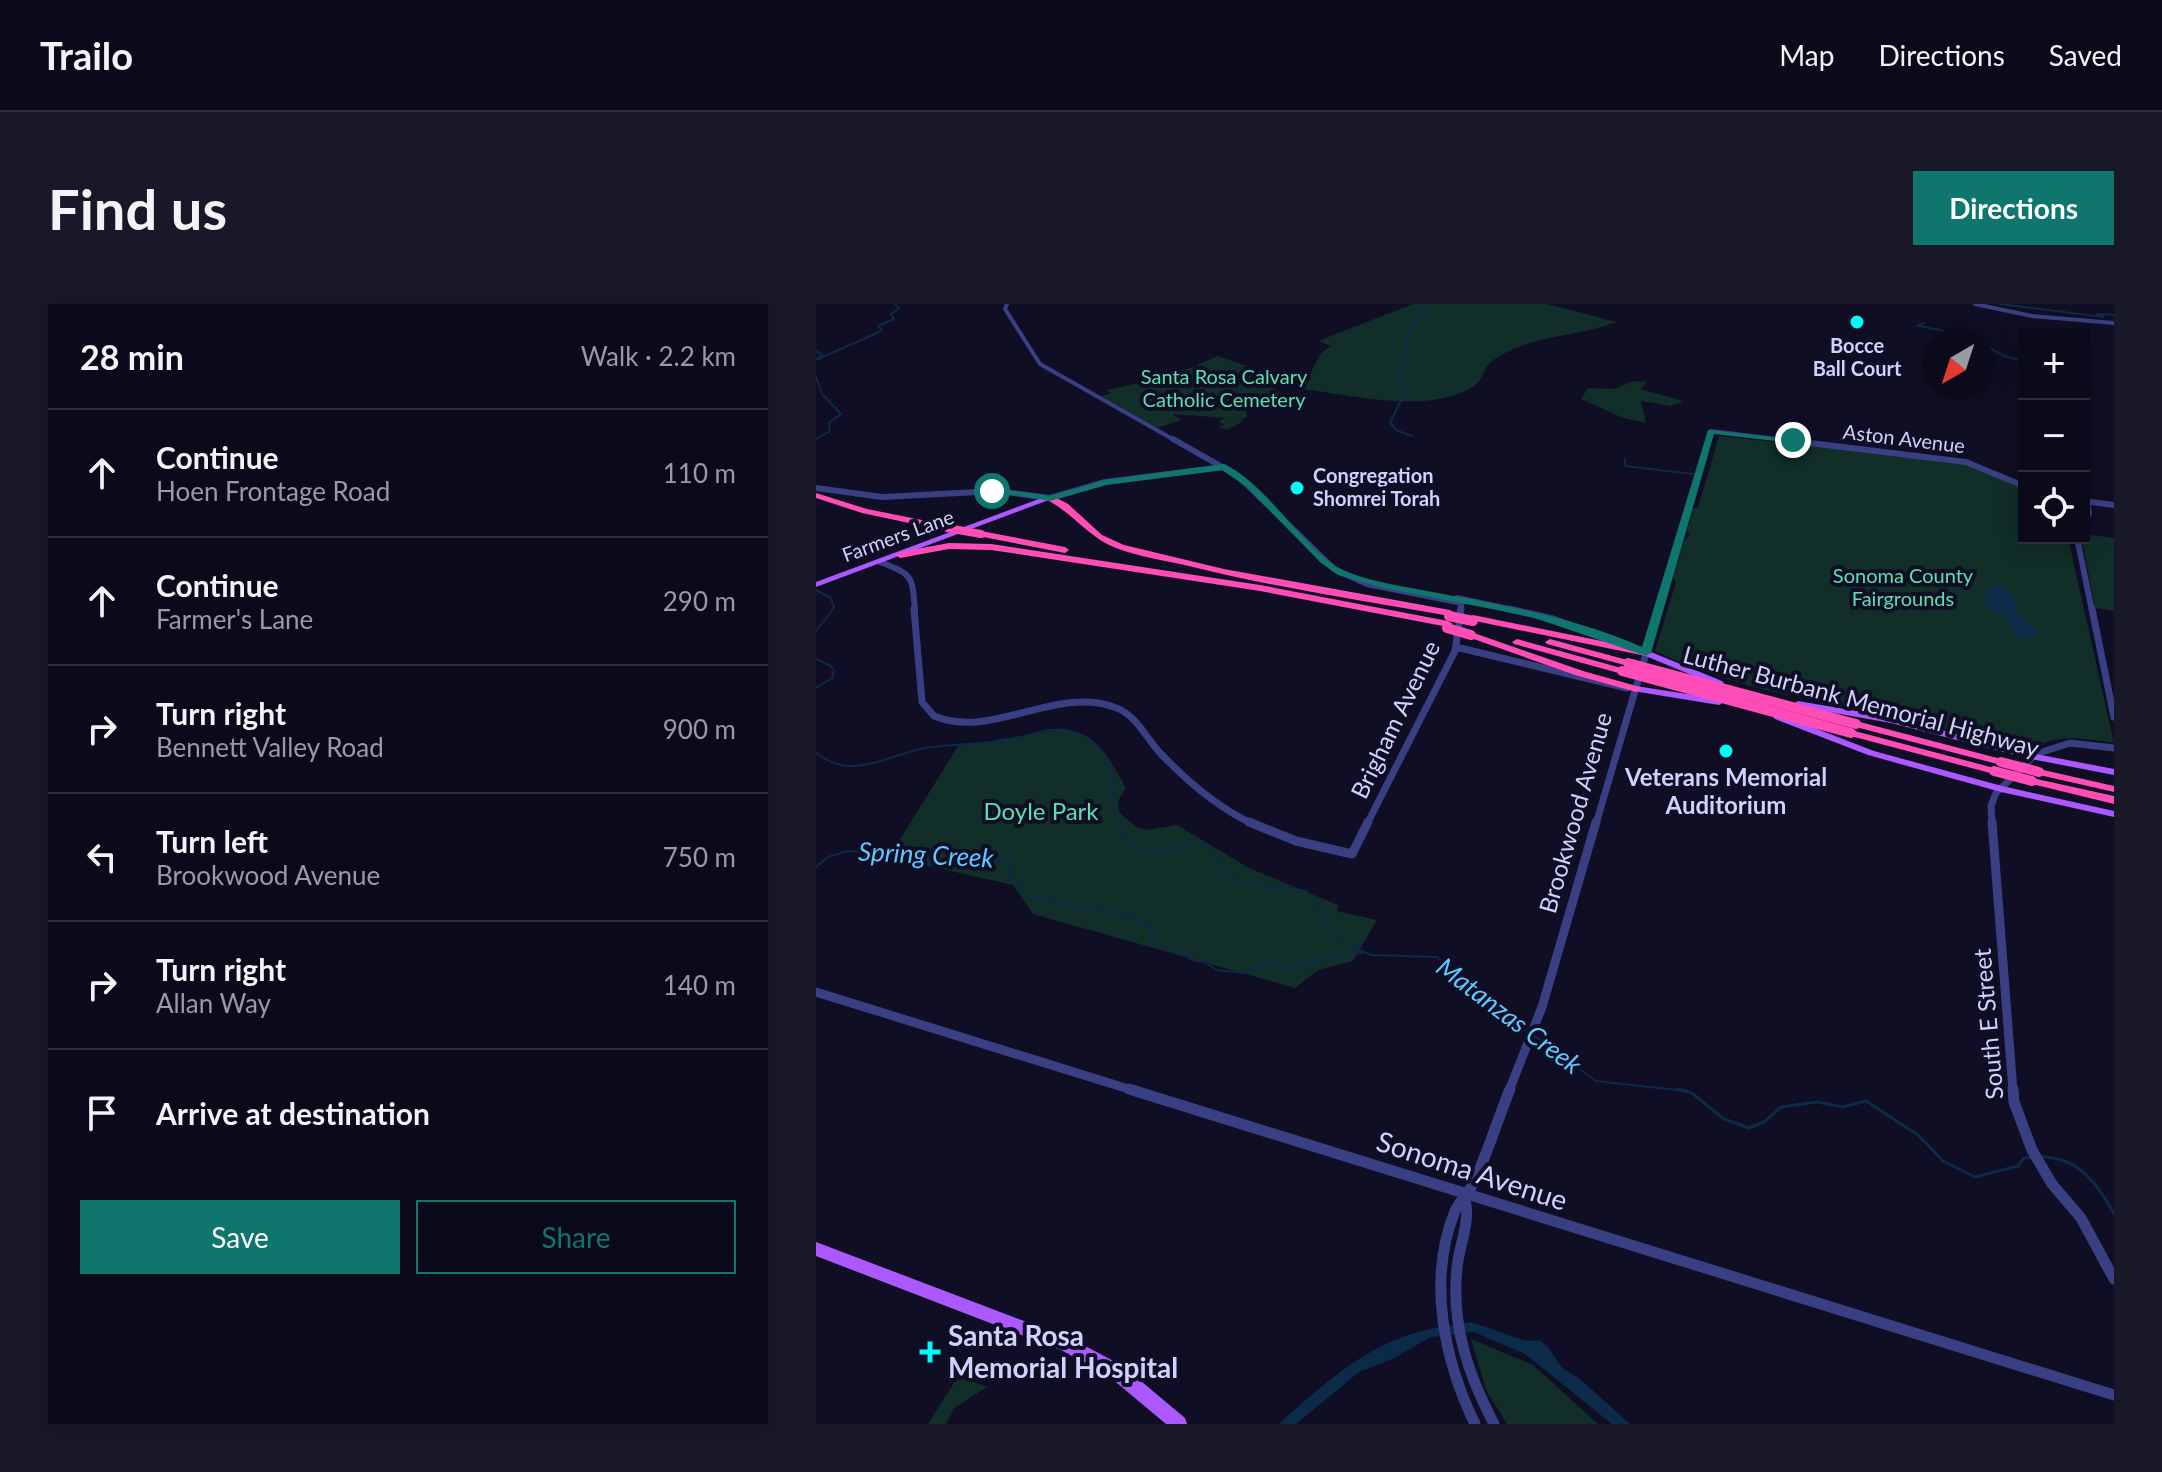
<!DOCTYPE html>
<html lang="en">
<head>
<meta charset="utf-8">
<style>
	body { margin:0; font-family:Lato,sans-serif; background:#191828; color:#f1f3f6 }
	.controls { position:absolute; right:24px; top:24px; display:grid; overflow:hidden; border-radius:0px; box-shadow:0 4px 20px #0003 }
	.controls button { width:72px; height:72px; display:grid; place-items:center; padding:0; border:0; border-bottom:2px solid #2b2b3a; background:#0b0a1b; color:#f1f3f6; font:40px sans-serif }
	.compass { position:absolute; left:1106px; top:24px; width:72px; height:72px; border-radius:50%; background:#0b0a1b; box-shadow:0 4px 20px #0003; rotate:219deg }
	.stop { position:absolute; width:24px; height:24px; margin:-18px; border:6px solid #0f766e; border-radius:50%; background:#fff }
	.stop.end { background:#0f766e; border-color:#fff; box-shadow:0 2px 8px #0008 }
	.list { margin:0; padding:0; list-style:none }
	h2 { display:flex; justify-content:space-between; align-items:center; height:104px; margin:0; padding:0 32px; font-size:34px }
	h2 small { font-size:26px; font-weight:400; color:#9a9aa3 }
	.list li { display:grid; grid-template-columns:52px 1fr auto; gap:24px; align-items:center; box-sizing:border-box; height:128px; padding:0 32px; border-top:2px solid #2b2b3a }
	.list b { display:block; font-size:30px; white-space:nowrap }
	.list p { margin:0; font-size:26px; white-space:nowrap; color:#9a9aa3 }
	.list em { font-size:26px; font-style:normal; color:#9a9aa3 }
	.actions { display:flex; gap:16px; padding:24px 32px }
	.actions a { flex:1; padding:18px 0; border:2px solid #0f766e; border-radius:0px; text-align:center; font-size:28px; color:#0f766e }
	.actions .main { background:#0f766e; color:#fff }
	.icon { flex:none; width:44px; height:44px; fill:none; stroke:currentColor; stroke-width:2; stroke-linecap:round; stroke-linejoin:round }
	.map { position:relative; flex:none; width:1298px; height:1120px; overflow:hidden; border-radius:0px }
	header { display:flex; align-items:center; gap:48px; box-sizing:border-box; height:112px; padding:0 40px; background:#0b0a1b; border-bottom:2px solid #2b2b3a }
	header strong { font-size:38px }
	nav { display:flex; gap:44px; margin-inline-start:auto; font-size:28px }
	.intro { display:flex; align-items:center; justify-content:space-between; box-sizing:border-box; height:192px; padding:0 48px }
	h1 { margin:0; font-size:56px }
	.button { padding:20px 36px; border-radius:0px; background:#0f766e; color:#fff; font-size:28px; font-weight:700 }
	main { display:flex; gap:48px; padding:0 48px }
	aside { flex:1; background:#0b0a1b; border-radius:0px; box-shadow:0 4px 20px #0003 }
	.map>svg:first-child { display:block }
</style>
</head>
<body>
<header>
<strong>Trailo</strong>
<nav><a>Map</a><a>Directions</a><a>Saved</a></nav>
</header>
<div class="intro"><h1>Find us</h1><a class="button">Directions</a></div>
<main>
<aside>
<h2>28 min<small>Walk · 2.2 km</small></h2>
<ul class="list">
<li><svg class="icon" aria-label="ahead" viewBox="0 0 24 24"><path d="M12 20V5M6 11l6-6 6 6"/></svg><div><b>Continue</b><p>Hoen Frontage Road</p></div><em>110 m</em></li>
<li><svg class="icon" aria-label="ahead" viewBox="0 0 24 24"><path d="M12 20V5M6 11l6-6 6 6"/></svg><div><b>Continue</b><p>Farmer's Lane</p></div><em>290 m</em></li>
<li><svg class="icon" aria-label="right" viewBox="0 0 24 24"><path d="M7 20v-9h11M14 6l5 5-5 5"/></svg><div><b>Turn right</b><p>Bennett Valley Road</p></div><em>900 m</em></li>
<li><svg class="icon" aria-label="left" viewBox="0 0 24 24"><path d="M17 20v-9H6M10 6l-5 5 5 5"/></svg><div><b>Turn left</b><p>Brookwood Avenue</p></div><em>750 m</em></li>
<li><svg class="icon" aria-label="right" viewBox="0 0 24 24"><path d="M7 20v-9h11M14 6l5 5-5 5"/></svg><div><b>Turn right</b><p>Allan Way</p></div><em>140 m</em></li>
<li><svg class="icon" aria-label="arrive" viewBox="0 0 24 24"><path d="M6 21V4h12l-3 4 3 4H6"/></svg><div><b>Arrive at destination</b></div></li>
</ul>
<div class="actions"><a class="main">Save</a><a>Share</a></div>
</aside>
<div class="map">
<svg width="1298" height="1120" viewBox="0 0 1298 1120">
	<rect width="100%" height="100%" fill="#0f0e24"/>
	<g fill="#112e29">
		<path d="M 597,0 L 731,0 L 800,18 C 767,31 732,31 699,44 C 691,48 680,53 673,60 C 666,69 666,78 655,84 C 610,110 535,91 486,85 L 505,49 L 515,42 L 502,37 Z"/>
		<polygon points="402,52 470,76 455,83 468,91 430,108 431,113 425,116 428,117 411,126 401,123 408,121 403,117 410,114 357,110 365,116 341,124 285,92 295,89 290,86 352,73"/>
		<polygon points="817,77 831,78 824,85 867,97 855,102 825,97 830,119 807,114 765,95 772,84 799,85"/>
		<path d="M 903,132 L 1146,158 L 1208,183 L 1208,234 L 1252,234 L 1298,439 C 1264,435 1243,428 1213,447 C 1169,436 1125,423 1081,414 C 996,396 919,385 839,347 L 860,278 L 857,274 L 868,237 L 874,231 L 871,227 L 877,205 L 882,203 Z"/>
		<polygon points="1268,230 1298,234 1298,307 1279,304 1266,236"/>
		<path d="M 248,425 C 285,435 292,452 310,484 L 302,497 L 303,508 L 319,522 L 329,526 L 361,521 L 433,564 L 522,601 L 521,607 L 561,616 L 537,657 L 502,666 L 479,684 L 217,610 L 197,581 L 73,553 L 142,442 Z"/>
		<polygon points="655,1035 717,1061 782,1120 691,1120 670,1086"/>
		<polygon points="143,1071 171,1083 138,1104 130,1120 112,1120"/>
	</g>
	<g fill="#0c2b49">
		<path d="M 1181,282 L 1196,290 L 1203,312 L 1221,326 L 1218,333 C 1199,337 1195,327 1190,312 L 1168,303 L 1171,284 Z"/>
		<path d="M 655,1018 L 707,1036 L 724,1037 L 733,1044 L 746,1064 L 764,1075 L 814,1120 L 796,1120 L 709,1050 L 658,1028 L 615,1033 L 576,1055 L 543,1068 L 480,1120 L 463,1120 C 505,1082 550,1041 606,1027 C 622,1023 639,1021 655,1018 Z"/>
	</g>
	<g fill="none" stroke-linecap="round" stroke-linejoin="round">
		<g stroke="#0c2b49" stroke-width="2">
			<polyline points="1184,0 1287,13 1281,10 1298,11"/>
			<path d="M 1108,19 L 1101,22 C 1122,24 1140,31 1161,36"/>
			<polyline points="1166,40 1188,52 1208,57"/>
			<polyline points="0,47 7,51 0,55"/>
			<polyline points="0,56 63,28 66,26 62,22 78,15 75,10 83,4 79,0"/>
			<polyline points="0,73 6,90 25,110 13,119 14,127 0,135"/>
			<path d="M 596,132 L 582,127 L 574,119 L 590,86 L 583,79 L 581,66 C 587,57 594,40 591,30 L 612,5 L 605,0"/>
			<polyline points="809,155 809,162 877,170"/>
			<polyline points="0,286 15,294 18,304 0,327"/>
			<polyline points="0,355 15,362 18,367 16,374 0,384"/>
			<path d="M 0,449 C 10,456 21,462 33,462 C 58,463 81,450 104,445 C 134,439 165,441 195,436 C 212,433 231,423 249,426 C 324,439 277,524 323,545 C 340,553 371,540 389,538 L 413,569 L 427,578 L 491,587 L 508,616 L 533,642 L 555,651 L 621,653 L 712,728"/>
			<polyline points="0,563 12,553 32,547 169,559 195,554 193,575 204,580 211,592 233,595 253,604 275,603 323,615 335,625 336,637 352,647 365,648 376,656 389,658 400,666 429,669 448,660 474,665 517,652 546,649"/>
			<polyline points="717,731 780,777 869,787"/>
		</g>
		<g stroke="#0c2b49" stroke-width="3">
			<polyline points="862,785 876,789 908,815 933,824 948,818 965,803 1001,798 1027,803 1050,797 1102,831 1127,857 1159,873 1202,862 1208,854 1213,854"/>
			<path d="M 1227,853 C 1263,854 1282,880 1298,910"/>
		</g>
		<g stroke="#393f83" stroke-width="4">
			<polyline points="191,0 189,5 224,60 360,137"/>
			<polyline points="1159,0 1216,12 1298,19"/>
			<polyline points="892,137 895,127 978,137"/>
		</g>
		<g stroke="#393f83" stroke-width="6">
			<polyline points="357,135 422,172 518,265 551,280 646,299"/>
			<polyline points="961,135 1150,158 1208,182"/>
			<polyline points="0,184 66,193 181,187 234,194 289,178 408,163"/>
			<polyline points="1268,197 1298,201"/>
			<polyline points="1268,220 1273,209 1271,198"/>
			<polyline points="1261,234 1276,307"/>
			<path d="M 64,258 C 98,271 96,272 99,307"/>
			<polyline points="641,294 702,307"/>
			<polyline points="644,307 646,295"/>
			<polyline points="842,307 893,135"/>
		</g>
		<g stroke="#393f83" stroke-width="7">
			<path d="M 98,305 L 106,398 L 118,412 C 175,436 239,382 298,403 C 320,410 330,434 345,450 C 372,478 402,504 437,520"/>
			<polyline points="693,305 737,315 827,348"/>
			<polyline points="1276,305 1298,413"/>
			<polyline points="640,343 811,384"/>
			<polyline points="551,520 639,347 645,305"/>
			<polyline points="780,520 843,305"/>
			<polyline points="1176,520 1175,502 1180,489 1220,450 1254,439 1298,444"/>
		</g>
		<g stroke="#393f83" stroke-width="9">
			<polyline points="433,518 480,537 536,550 552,518"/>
			<polyline points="1176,518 1197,787"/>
			<polyline points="0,688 319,787"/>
			<polyline points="693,787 726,703 780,518"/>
		</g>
		<g stroke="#393f83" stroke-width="11">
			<polyline points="313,785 1298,1091"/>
			<polyline points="1197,785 1198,798 1216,846 1236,880 1265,914 1298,975"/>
			<path d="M 649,896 C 655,916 643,942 641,964 C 635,1021 652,1070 678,1120"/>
			<path d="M 659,1120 C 628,1056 611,976 639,907 C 644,896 654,888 659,876 C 672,847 682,815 694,785"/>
		</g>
		<g fill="#ac58ff" fill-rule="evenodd">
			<polygon points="231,192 238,194 0,283 0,278"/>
			<polygon points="830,346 906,377 908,379 903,382 900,381 827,351 826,349"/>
			<polygon points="820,382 903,395 908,398 903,401 817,387 817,383"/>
			<polygon points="982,397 1075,413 1210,448 1298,465 1298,471 1210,454 1075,419 979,402 977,400"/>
			<polygon points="962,410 1058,447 1186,482 1298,507 1298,513 1185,488 1052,451 959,415 957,413"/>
			<polygon points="0,938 258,1036 307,1062 369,1114 371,1120 350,1120 295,1074 247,1047 0,952"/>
		</g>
		<g fill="#ff4cb7" fill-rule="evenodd">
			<polygon points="0,189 51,205 131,221 135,224 131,227 46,209 0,194"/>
			<path d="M 231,192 L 237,192 L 252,200 L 286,231 L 308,241 L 408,265 L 634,306 L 639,309 L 634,312 C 548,297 462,284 377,263 C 352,257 324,253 300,244 C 273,234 257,209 231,196 Z"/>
			<polygon points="165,227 249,243 253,246 249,249 162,232 162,228"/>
			<polygon points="133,239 175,240 444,281 632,317 637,320 632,323 444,287 175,246 133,245 84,254 80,251 84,248"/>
			<polygon points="657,311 830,346 835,349 830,352 654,316 652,314"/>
			<polygon points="655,328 767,367 824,383 825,385 820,388 759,371 652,333 652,329"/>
			<polygon points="701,335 809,365 811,367 806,370 698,340 696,338"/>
			<polygon points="734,335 815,357 817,359 812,362 731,340 729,338"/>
			<polygon points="1040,417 1189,456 1190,458 1185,461 1036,422 1035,420"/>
			<polygon points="1035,426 1182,465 1183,467 1178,470 1031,431 1030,429"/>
			<polygon points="1223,465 1298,482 1298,488 1219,470 1218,468"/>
			<polygon points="1216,474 1298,492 1298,500 1212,479 1210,477 1212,475"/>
		</g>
		<polyline stroke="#ff4cb7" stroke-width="8" points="131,224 165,230"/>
		<g stroke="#ff4cb7" stroke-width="10">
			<polyline points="633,312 657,317"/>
			<polyline points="631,324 655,331"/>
			<polyline points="812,359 1040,420"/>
			<polyline points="806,367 1035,429"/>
			<polyline points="1185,458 1223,468"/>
			<polyline points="1178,467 1216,477"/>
		</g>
	</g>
	<path fill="#0f766e" d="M 892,126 L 981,136 L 977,139 L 898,130 L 835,349 L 830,352 L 716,313 L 568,284 L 522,271 L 504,258 L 431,183 L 406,166 L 290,181 L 234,197 L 172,187 L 176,184 L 234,192 L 289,176 L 408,160 C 455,182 489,251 531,268 C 563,280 599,284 632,291 C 698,303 765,316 826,343 Z"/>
	<g fill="#00fcf6" stroke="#0f0e24" stroke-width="3">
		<circle cx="1041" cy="18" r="8"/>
		<circle cx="481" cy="184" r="8"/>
		<circle cx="910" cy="447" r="8"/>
		<path d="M110 1036h8v8h8v8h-8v8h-8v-8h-8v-8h8z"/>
	</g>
	<g text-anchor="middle" stroke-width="8" stroke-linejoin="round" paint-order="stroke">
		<g font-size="20" font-weight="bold" fill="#d1d1ff" stroke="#0f0e24">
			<text x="1041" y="49">Bocce<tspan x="1041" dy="23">Ball Court</tspan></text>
			<text x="497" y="179" text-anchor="start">Congregation<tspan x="497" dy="23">Shomrei Torah</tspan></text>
		</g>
		<g font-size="20" fill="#5be0af" stroke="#0f0e24">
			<text x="408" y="80">Santa Rosa Calvary<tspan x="408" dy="23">Catholic Cemetery</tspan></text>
			<text x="1087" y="279">Sonoma County<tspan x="1087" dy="23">Fairgrounds</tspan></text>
		</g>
		<g font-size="20" fill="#d1d1ff" stroke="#0f0e24">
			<text transform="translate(1088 135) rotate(7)" y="7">Aston Avenue</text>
			<text transform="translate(82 232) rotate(-20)" y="7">Farmers Lane</text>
		</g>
		<g font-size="24" fill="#d1d1ff" stroke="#0f0e24">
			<text transform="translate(1045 398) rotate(15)" y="8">Luther Burbank Memorial Highway</text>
			<text transform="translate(580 416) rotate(-64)" y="8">Brigham Avenue</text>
			<text transform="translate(760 509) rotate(-74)" y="8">Brookwood Avenue</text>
			<text transform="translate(1173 720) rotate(-95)" y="8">South E Street</text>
		</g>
		<g font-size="24" font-weight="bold" fill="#d1d1ff" stroke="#0f0e24">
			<text x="910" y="482">Veterans Memorial<tspan x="910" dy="28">Auditorium</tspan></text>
		</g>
		<g font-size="24" fill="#5be0af" stroke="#0f0e24">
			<text x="225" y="516">Doyle Park</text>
		</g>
		<g font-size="26" font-style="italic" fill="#5fc8ff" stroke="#0f0e24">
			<text transform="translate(110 551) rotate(3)" y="9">Spring Creek</text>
			<text transform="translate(693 712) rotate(37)" y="9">Matanzas Creek</text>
		</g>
		<g font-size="28" fill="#d1d1ff" stroke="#0f0e24">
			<text transform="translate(656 867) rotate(18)" y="10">Sonoma Avenue</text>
		</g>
		<g font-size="28" font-weight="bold" fill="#d1d1ff" stroke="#0f0e24" text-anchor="start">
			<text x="132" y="1042">Santa Rosa<tspan x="132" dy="32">Memorial Hospital</tspan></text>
		</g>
	</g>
</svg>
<div class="controls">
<button>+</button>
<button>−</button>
<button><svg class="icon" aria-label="locate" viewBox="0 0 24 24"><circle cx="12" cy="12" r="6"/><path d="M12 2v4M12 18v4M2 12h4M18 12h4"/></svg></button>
</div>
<svg class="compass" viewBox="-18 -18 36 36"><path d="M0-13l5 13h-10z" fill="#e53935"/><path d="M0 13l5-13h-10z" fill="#9a9aa3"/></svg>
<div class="stop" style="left:176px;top:187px"></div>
<div class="stop end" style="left:977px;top:136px"></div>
</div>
</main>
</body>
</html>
